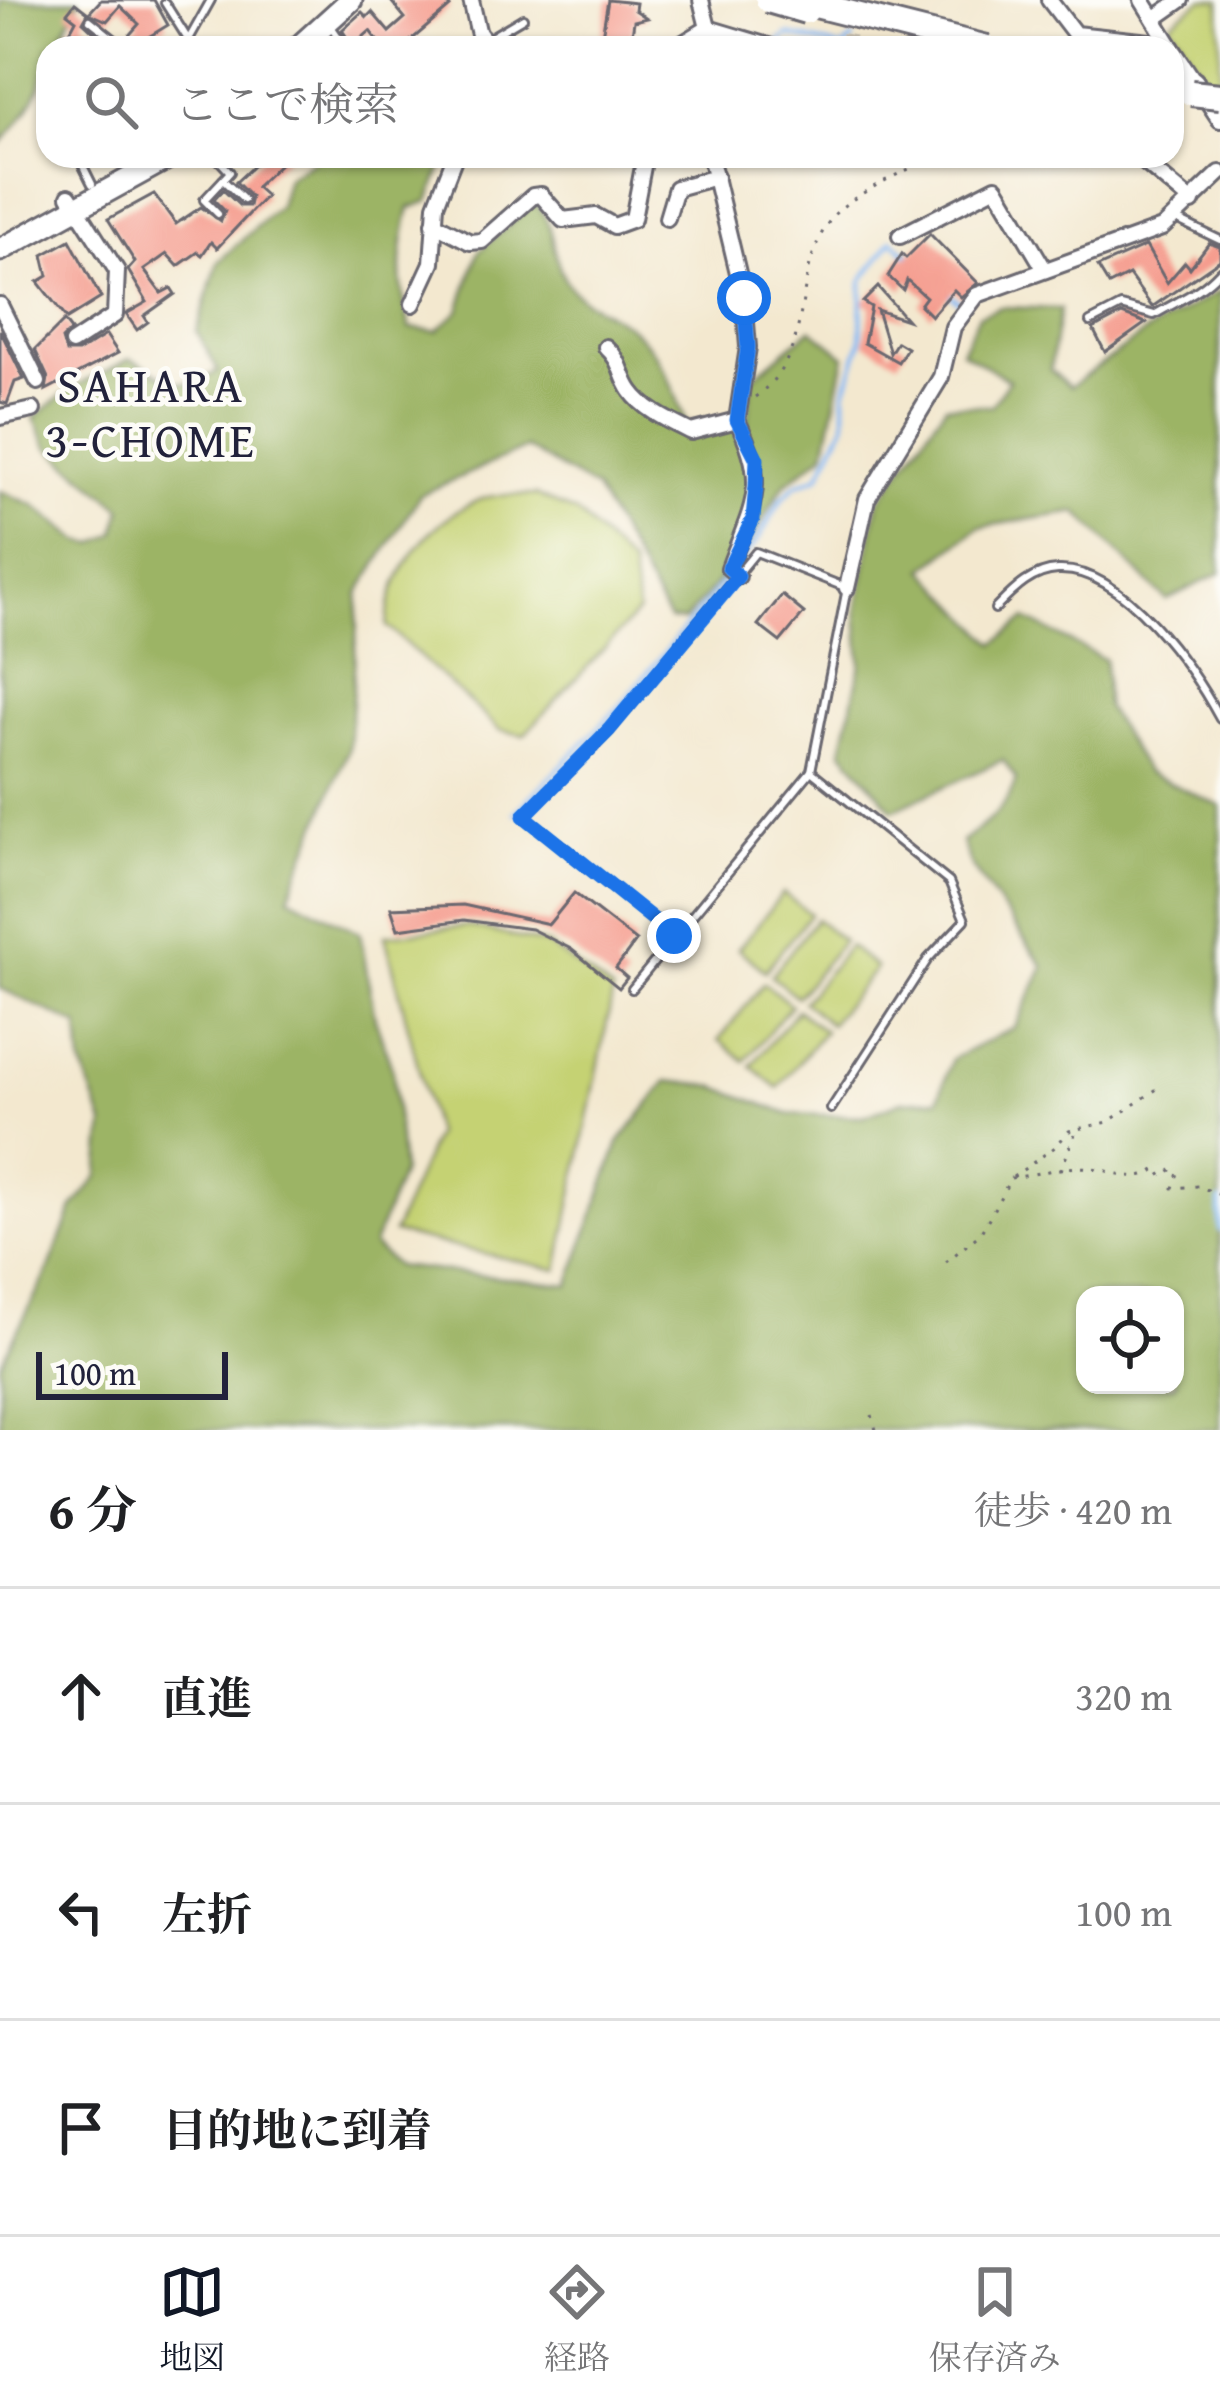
<!DOCTYPE html>
<html lang="ja">
<head>
<meta charset="utf-8">
<style>
	body { margin:0; font-family:"Gentium Book Plus","Noto Serif JP",serif; background:#f6f6f6; color:#202124 }
	.controls { position:absolute; right:36px; bottom:36px; display:grid; overflow:hidden; border-radius:24px; box-shadow:0 3px 9px #0004 }
	.controls button { width:108px; height:108px; display:grid; place-items:center; padding:0; border:0; border-bottom:3px solid #e0e0e0; background:#fff; color:#202124; font:60px sans-serif }
	.scale { position:absolute; left:36px; bottom:30px; width:192px; box-sizing:border-box; padding-left:12px; border:6px solid #22223b; border-top:0; font-size:33px; line-height:42px; white-space:nowrap; color:#22223b; -webkit-text-stroke:9px #fdfcf7; paint-order:stroke }
	.stop { position:absolute; width:36px; height:36px; margin:-27px; border:9px solid #1a73e8; border-radius:50%; background:#fff }
	.stop.end { background:#1a73e8; border-color:#fff; box-shadow:0 3px 12px #0008 }
	.list { margin:0; padding:0; list-style:none }
	h2 { display:flex; justify-content:space-between; align-items:center; height:156px; margin:0; padding:0 48px; font-size:51px }
	h2 small { font-size:39px; font-weight:400; color:#757577 }
	.list li { display:grid; grid-template-columns:78px 1fr auto; gap:36px; align-items:center; box-sizing:border-box; height:216px; padding:0 48px; border-top:3px solid #e0e0e0 }
	.list b { display:block; font-size:45px; white-space:nowrap }
	.list em { font-size:39px; font-style:normal; color:#757577 }
	.icon { flex:none; width:66px; height:66px; fill:none; stroke:currentColor; stroke-width:2; stroke-linecap:round; stroke-linejoin:round }
	.map { position:relative; flex:none; width:1220px; height:1430px; overflow:hidden }
	.search { position:absolute; background:#fff; box-shadow:0 3px 9px #0004; left:36px; right:36px; top:36px; height:132px; display:flex; align-items:center; gap:30px; box-sizing:border-box; padding:0 42px; border-radius:36px; color:#757577; font-size:45px }
	.sheet { height:804px; background:#fff }
	nav { display:flex; justify-content:space-around; align-items:center; box-sizing:border-box; height:168px; border-top:3px solid #e0e0e0; background:#fff; font-size:33px; color:#757577 }
	nav a { display:grid; justify-items:center; gap:6px }
	nav .on { color:#111827 }
	.map>svg:first-child { display:block }
</style>
</head>
<body>
<div class="map">
<svg width="1220" height="1430" viewBox="0 0 1220 1430">
	<rect width="100%" height="100%" fill="#fdfcf7"/>
	<filter id="ink" filterUnits="userSpaceOnUse"><feTurbulence type="fractalNoise" baseFrequency=".00833" numOctaves="2"/><feDisplacementMap in="SourceGraphic" scale="24" xChannelSelector="R" yChannelSelector="G"/><feConvolveMatrix kernelMatrix="1 2 1 2 8 2 1 2 1" color-interpolation-filters="sRGB"/></filter>
	<filter id="wash" filterUnits="userSpaceOnUse"><feTurbulence type="fractalNoise" baseFrequency=".004" numOctaves="4" result="noise"/><feDisplacementMap in="SourceGraphic" scale="48" xChannelSelector="R" yChannelSelector="G"/><feGaussianBlur stdDeviation="2.7" result="paint"/><feColorMatrix in="noise" values="0 0 0 0 0 0 0 0 0 0 0 0 0 0 0 0 0 1.4 0 .05"/><feComposite in="paint" operator="in"/></filter>
	<g filter="url(#wash)">
		<rect width="100%" height="100%" fill="#f3e8cf"/>
		<g fill="#c5d273" stroke="#747a57" stroke-width="3">
			<polygon points="1202,0 1220,0 1220,99 1170,23"/>
			<path d="M 536,495 L 578,514 L 631,566 L 638,612 L 524,735 L 500,730 L 387,626 C 389,571 433,514 488,497 C 502,493 521,496 536,495 Z"/>
			<polygon points="783,893 810,914 765,971 738,949"/>
			<polygon points="816,919 843,941 797,997 771,976"/>
			<polygon points="468,926 548,945 613,992 558,1270 393,1233 435,1134 385,935"/>
			<polygon points="849,946 876,968 830,1024 803,1002"/>
			<polygon points="764,983 791,1005 745,1061 719,1040"/>
			<polygon points="797,1010 824,1031 778,1088 751,1066"/>
		</g>
		<g fill="#9cb465" stroke="#5f6b50" stroke-width="3" fill-rule="evenodd">
			<path d="M 0,0 L 79,0 L 56,48 L 48,48 C 48,86 25,117 0,144 Z"/>
			<path d="M 320,156 L 446,156 L 429,201 L 410,208 C 398,254 398,283 410,328 L 437,331 L 459,311 L 478,252 L 535,202 C 560,234 549,251 564,278 C 578,304 610,311 631,328 C 662,353 673,387 686,423 L 748,423 L 751,379 L 811,329 L 845,356 L 825,453 L 784,485 L 744,551 L 684,621 L 669,620 L 595,489 L 526,448 L 420,495 L 359,593 L 349,748 L 289,896 L 360,933 L 375,1019 L 393,1071 L 402,1172 L 373,1245 L 396,1266 L 569,1285 L 619,1143 L 667,1081 L 714,1086 L 788,1114 L 864,1116 L 902,1101 L 938,1099 L 952,1059 L 1015,1027 L 1044,967 L 970,864 L 962,842 C 986,823 1008,809 1016,779 L 1003,760 L 893,810 L 842,750 L 861,664 L 857,610 L 878,503 L 946,405 L 991,406 L 1009,380 L 961,351 L 979,315 L 1001,307 L 1060,309 L 1050,370 L 1070,387 L 1146,332 L 1220,291 L 1220,573 L 1166,600 L 1077,512 L 979,527 L 924,569 L 995,644 L 1026,619 L 1105,660 L 1106,707 L 1146,772 L 1220,806 L 1220,1430 L 0,1430 L 0,1364 L 46,1276 L 73,1208 L 99,1176 L 104,1124 L 82,1065 L 79,1026 L 0,988 L 0,491 L 34,505 L 80,541 L 94,544 L 115,534 L 122,508 L 48,447 L 34,418 L 70,389 L 130,359 C 170,374 173,398 218,371 L 197,331 L 218,262 L 279,206 L 287,178 ZM 1085,1295 L 1175,1295 L 1175,1385 L 1085,1385 Z"/>
		</g>
		<g fill="none" stroke-linecap="round" stroke-linejoin="round">
			<g stroke="#86baf4" stroke-width="4.5">
				<polyline points="776,44 788,35 842,48"/>
				<polyline points="843,48 853,39"/>
				<polyline points="947,292 961,304"/>
				<polyline points="515,813 621,705 757,541 781,500 796,485 819,476 845,424 845,392 861,342 862,281 892,240 913,259"/>
				<polyline points="1220,1201 1220,1230"/>
			</g>
		</g>
		<g id="blocks">
			<g fill="#f59c8e">
				<polygon points="101,0 154,0 168,25 137,44 141,48 118,48 139,24 120,6 107,21 89,13"/>
				<polygon points="390,0 444,0 450,7 402,48 383,48 370,31 353,46 342,30 362,12 367,17 372,12 389,32 405,18"/>
				<polygon points="608,0 636,3 635,10 647,18 634,21 632,35 645,42 600,48"/>
				<polygon points="75,3 88,13 83,22 97,35 91,48 65,41 76,20 67,13"/>
				<polygon points="264,156 288,156 256,187 266,196 217,248 211,242 202,255 198,252 178,266 167,254 144,270 161,293 171,288 175,294 144,316 148,322 137,330 126,314 147,302 128,270 135,262 108,219 154,194 176,224 201,207 221,221 225,211 214,200 223,190 240,206 249,206 251,197 236,182"/>
				<polygon points="930,234 978,283 961,297 954,290 931,316 920,305 926,297 907,280 903,290 888,276 902,254 906,258"/>
				<polygon points="70,240 101,298 67,319 38,282 48,276 43,255"/>
				<polygon points="1209,243 1220,247 1220,260 1152,307 1129,275 1109,285 1098,267 1146,246 1167,283 1185,262 1190,268"/>
				<polygon points="878,287 907,320 877,310 890,353 897,342 907,348 898,362 864,343 871,307 863,302"/>
				<polygon points="1122,314 1146,323 1105,352 1093,329"/>
				<polygon points="64,321 71,330 62,339 66,352 78,352 106,335 118,353 46,390 48,378 35,350"/>
				<polygon points="0,330 24,379 15,382 7,404 0,402"/>
				<polygon points="782,595 804,613 780,642 758,625"/>
				<polygon points="574,893 636,941 616,968 627,978 619,988 571,949 531,929 464,920 398,929 391,908 463,905 549,924"/>
			</g>
		</g>
	</g>
	<g filter="url(#ink)">
		<use href="#blocks" fill-opacity="0" stroke="#6b676f" stroke-width="3"/>
		<g fill="none" stroke-linecap="round" stroke-linejoin="round">
			<polyline stroke="#c9c0b1" stroke-width="14" stroke-dasharray="14 7" stroke-linecap="butt" points="846,48 855,0"/>
			<g stroke="#6b676f" stroke-width="12">
				<g id="lane">
					<polyline points="165,3 189,41"/>
					<polyline points="90,20 115,40 107,48"/>
					<polyline points="330,25 346,48"/>
					<polyline points="482,31 496,48"/>
					<polyline points="491,37 523,18"/>
					<polyline points="159,47 160,48"/>
					<polyline points="184,48 211,0"/>
					<polyline points="78,156 92,184"/>
					<polyline points="215,156 230,172 204,200 218,214"/>
					<polyline points="223,180 244,200"/>
					<polyline points="1176,219 1220,240"/>
					<path d="M 1090,322 L 1121,306 L 1154,315 C 1179,300 1201,292 1220,271"/>
					<path d="M 995,609 C 1012,592 1031,571 1058,570 C 1124,567 1193,669 1220,719"/>
					<polyline points="811,771 949,882 965,920 928,959 831,1109"/>
					<polyline points="632,989 811,771 847,588 756,552 609,731 524,816 674,936"/>
				</g>
			</g>
			<g stroke="#6b676f" stroke-width="20">
				<g id="street">
					<polyline points="471,0 482,48"/>
					<polyline points="701,0 708,28"/>
					<polyline points="1049,0 1075,34 1169,44"/>
					<polyline points="1142,0 1172,48"/>
					<polyline points="1154,19 1181,0"/>
					<polyline points="675,48 708,28 775,48"/>
					<polyline points="1172,48 1220,120"/>
					<polyline points="710,156 744,298 748,347 737,420"/>
					<polyline points="1137,156 1192,202"/>
					<polyline points="69,196 117,271 115,315 72,343"/>
					<polyline points="667,218 676,188 716,177"/>
					<polyline points="434,223 470,242 482,241 533,196 541,195 563,220 596,216 614,226 633,219 645,156"/>
					<polyline points="900,236 996,187 1045,270"/>
					<polyline points="413,304 432,263 436,205 455,156"/>
					<polyline points="0,305 38,382"/>
					<path d="M 606,347 C 622,361 620,375 631,391 C 644,410 671,422 691,432 L 737,420 C 770,486 752,505 729,568 L 738,576"/>
					<polyline points="0,417 33,410"/>
					<polyline points="847,588 867,499 941,377 953,327 977,295 1162,228 1220,173"/>
				</g>
			</g>
			<g stroke="#6b676f" stroke-width="27">
				<g id="primary">
					<polyline points="298,48 351,0"/>
					<polyline points="0,250 171,156"/>
				</g>
			</g>
			<g stroke="#6b676f" stroke-width="30">
				<polyline id="highway" points="1172,82 1192,84"/>
			</g>
			<g stroke="#6b676f" stroke-width="3" stroke-dasharray="3 9" stroke-linecap="butt">
				<path d="M 755,397 C 821,348 786,275 834,215 C 849,196 915,165 939,156"/>
				<polyline points="1061,1170 1075,1134"/>
				<polyline points="1013,1177 1055,1147 1069,1131 1108,1122 1157,1089"/>
				<path d="M 946,1262 L 980,1234 L 1011,1178 C 1036,1175 1067,1164 1092,1168 C 1116,1171 1137,1185 1157,1168 L 1162,1176 L 1173,1169 L 1178,1173 L 1173,1188 L 1198,1186 L 1220,1195"/>
				<polyline points="872,1415 876,1430"/>
			</g>
			<use href="#lane" stroke="#fff" stroke-width="6"/>
			<use href="#street" stroke="#fff" stroke-width="14"/>
			<use href="#primary" stroke="#fff" stroke-width="21"/>
			<use href="#highway" stroke="#fff" stroke-width="24"/>
			<g stroke="#6b676f" stroke-width="30" stroke-linecap="butt">
				<g id="highway-bridge">
					<polyline points="768,0 806,11"/>
					<polyline points="796,0 987,48"/>
					<polyline points="1191,93 1220,96"/>
				</g>
			</g>
			<use href="#highway-bridge" stroke="#fff" stroke-width="24"/>
		</g>
	</g>
	<g fill="none" stroke-linecap="round" stroke-linejoin="round" filter="url(#ink)">
		<polyline stroke="#1a73e8" stroke-width="15" points="674,936 524,816 609,730 738,576 729,568 753,519 756,486 757,459 737,420 748,347 744,298"/>
	</g>
	<g text-anchor="middle" stroke-width="9" stroke-linejoin="round" paint-order="stroke">
		<g font-size="48" letter-spacing="3" fill="#22223b" stroke="#fdfcf7">
			<text x="151" y="402">SAHARA<tspan x="151" dy="55">3-CHOME</tspan></text>
		</g>
	</g>
</svg>
<div class="controls">
<button><svg class="icon" aria-label="locate" viewBox="0 0 24 24"><circle cx="12" cy="12" r="6"/><path d="M12 2v4M12 18v4M2 12h4M18 12h4"/></svg></button>
</div>
<div class="scale">100 m</div>
<div class="stop" style="left:744px;top:298px"></div>
<div class="stop end" style="left:674px;top:936px"></div>
<div class="search"><svg class="icon" aria-label="search" viewBox="0 0 24 24"><circle cx="10" cy="10" r="6"/><path d="M15 15l6 6"/></svg>ここで検索</div>
</div>
<section class="sheet">
<h2>6 分<small>徒歩 · 420 m</small></h2>
<ul class="list">
<li><svg class="icon" aria-label="ahead" viewBox="0 0 24 24"><path d="M12 20V5M6 11l6-6 6 6"/></svg><div><b>直進</b></div><em>320 m</em></li>
<li><svg class="icon" aria-label="left" viewBox="0 0 24 24"><path d="M17 20v-9H6M10 6l-5 5 5 5"/></svg><div><b>左折</b></div><em>100 m</em></li>
<li><svg class="icon" aria-label="arrive" viewBox="0 0 24 24"><path d="M6 21V4h12l-3 4 3 4H6"/></svg><div><b>目的地に到着</b></div></li>
</ul>
</section>
<nav>
<a class="on"><svg class="icon" aria-label="map" viewBox="0 0 24 24"><path d="M3 6l6-2 6 2 6-2v14l-6 2-6-2-6 2zM9 4v14M15 6v14"/></svg>地図</a>
<a><svg class="icon" aria-label="directions" viewBox="0 0 24 24"><path d="M12 3l9 9-9 9-9-9zM9 14v-3h6M13 9l2 2-2 2"/></svg>経路</a>
<a><svg class="icon" aria-label="saved" viewBox="0 0 24 24"><path d="M7 4h10v16l-5-4-5 4z"/></svg>保存済み</a>
</nav>
</body>
</html>
